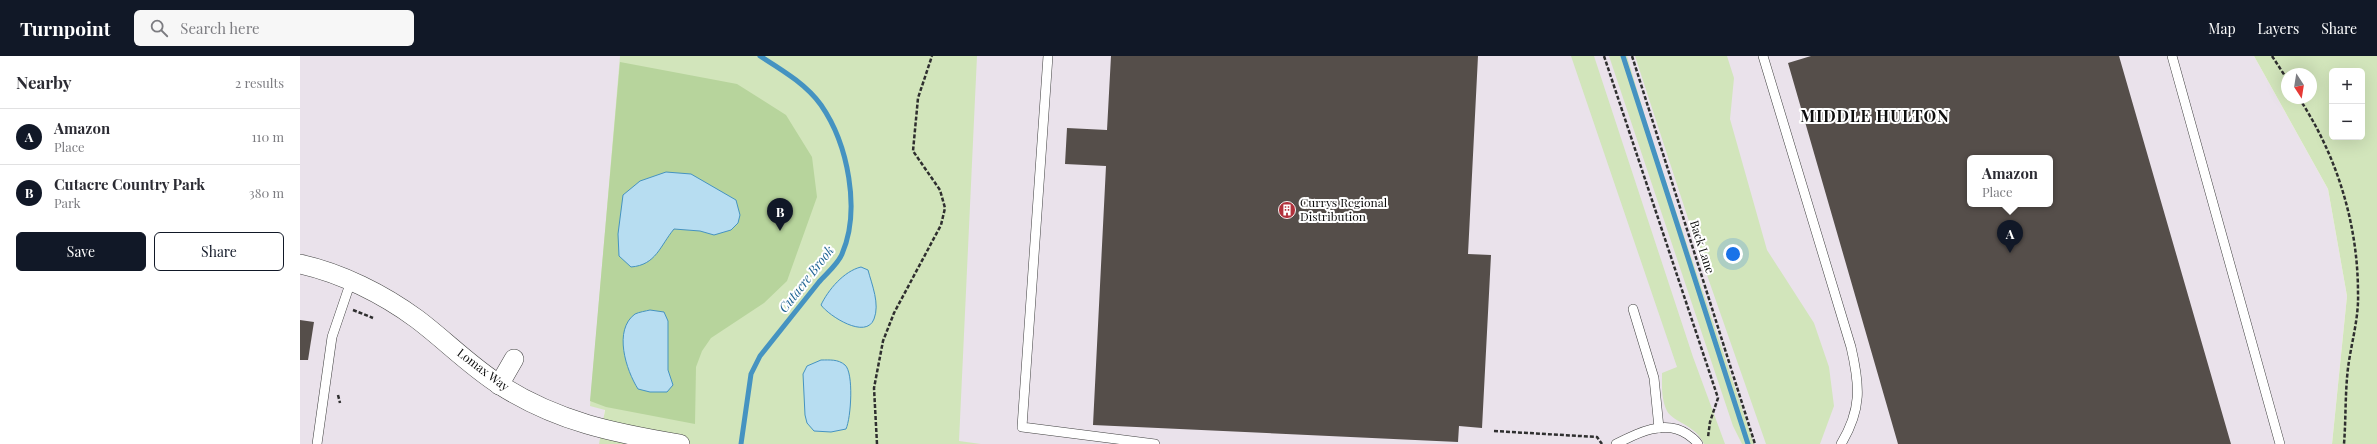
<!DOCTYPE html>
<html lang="en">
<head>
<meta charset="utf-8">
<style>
	body { margin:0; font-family:"Playfair Display",serif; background:#f7f7f7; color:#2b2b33 }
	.controls { position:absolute; right:12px; top:12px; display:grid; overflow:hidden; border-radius:6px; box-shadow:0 4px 16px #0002 }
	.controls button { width:36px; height:36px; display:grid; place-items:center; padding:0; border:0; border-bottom:1px solid #e1e1e2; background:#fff; color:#2b2b33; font:20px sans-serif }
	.compass { position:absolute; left:1981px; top:12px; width:36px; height:36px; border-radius:50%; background:#fff; box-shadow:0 4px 16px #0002; rotate:168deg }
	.you { position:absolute; left:1433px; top:198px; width:14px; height:14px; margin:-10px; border:3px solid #fff; border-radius:50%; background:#1a73e8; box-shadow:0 0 0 6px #1a73e833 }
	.badge { display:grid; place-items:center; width:26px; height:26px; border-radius:50%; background:#111827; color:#fff; font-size:13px; font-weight:700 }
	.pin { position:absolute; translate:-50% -33px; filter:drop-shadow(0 1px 2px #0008) }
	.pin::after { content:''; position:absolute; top:21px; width:14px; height:12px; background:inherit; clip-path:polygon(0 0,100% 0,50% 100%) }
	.popup { position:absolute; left:1667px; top:99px; width:86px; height:52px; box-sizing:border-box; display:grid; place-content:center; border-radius:6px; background:#fff; filter:drop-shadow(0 1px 3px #0005); font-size:13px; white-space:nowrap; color:#7c7c81 }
	.popup b { font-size:15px; color:#2b2b33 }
	.popup::after { content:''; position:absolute; left:50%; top:100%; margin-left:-8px; border:8px solid transparent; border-top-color:#fff }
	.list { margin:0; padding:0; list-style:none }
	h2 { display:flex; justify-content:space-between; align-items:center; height:52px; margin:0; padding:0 16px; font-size:17px }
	h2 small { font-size:13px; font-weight:400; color:#7c7c81 }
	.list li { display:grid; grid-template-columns:26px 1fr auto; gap:12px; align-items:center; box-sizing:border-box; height:56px; padding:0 16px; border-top:1px solid #e1e1e2 }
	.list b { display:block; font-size:15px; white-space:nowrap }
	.list p { margin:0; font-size:13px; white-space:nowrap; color:#7c7c81 }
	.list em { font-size:13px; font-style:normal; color:#7c7c81 }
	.actions { display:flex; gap:8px; padding:12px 16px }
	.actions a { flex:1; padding:9px 0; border:1px solid #111827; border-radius:6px; text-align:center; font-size:14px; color:#111827 }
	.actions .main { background:#111827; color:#fff }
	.icon { flex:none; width:22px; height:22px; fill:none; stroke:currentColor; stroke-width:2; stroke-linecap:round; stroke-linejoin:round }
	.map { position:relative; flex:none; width:2077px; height:388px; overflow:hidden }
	header { display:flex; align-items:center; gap:24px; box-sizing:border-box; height:56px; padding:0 20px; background:#111827; color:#fff }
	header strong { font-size:19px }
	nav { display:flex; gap:22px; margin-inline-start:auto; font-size:14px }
	.search { width:280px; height:36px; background:#f7f7f7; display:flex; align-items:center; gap:10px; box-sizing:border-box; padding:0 14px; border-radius:6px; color:#7c7c81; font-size:15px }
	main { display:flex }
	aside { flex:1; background:#fff }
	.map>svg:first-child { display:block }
</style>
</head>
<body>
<header>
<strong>Turnpoint</strong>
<div class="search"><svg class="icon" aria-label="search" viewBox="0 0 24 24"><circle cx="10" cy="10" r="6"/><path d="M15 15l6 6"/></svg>Search here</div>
<nav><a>Map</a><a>Layers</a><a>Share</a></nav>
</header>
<main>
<aside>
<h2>Nearby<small>2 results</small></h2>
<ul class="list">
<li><span class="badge">A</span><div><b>Amazon</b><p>Place</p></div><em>110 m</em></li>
<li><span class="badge">B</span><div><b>Cutacre Country Park</b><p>Park</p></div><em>380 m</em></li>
</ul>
<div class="actions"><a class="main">Save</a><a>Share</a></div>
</aside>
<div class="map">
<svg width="2077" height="388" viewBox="0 0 2077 388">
	<rect width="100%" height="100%" fill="#fefaee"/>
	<g fill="#eae2eb" fill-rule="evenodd">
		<polygon points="0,0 344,0 301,388 0,388"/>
		<path d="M 662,0 L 1954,0 L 2028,133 L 2047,240 L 2032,388 L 644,388 ZM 1670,102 L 1750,102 L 1750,148 L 1670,148 Z"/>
	</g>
	<g fill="#d2e5bb" fill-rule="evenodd">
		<polygon points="320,0 677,0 659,385 681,388 299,388 305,354 290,350"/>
		<path d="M 1271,0 L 1294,0 L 1393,301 L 1425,388 L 1404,388 C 1395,368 1374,367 1367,355 C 1361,343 1362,329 1362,317 L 1377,311 Z"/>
		<polygon points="1309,0 1327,0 1352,84 1454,388 1442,388 1433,370"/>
		<polygon points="1335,0 1427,0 1434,22 1430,63 1467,194 1514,267 1529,311 1534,350 1520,388 1466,388 1400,199"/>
		<path d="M 1954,0 L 2077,0 L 2077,388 L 2032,388 L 2047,240 L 2028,133 ZM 2032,15 L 2062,15 L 2062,81 L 2032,81 ZM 1987,18 L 2011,18 L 2011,42 L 1987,42 Z"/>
	</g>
	<polygon fill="#b7d49c" points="320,6 437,28 486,59 512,101 517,141 487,225 464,247 411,282 402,295 396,311 395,368 306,351 290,345"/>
	<g fill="#b7ddf1" stroke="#4593c1">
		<path d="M 366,116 L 391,118 L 436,144 L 440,159 L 438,167 L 431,174 L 414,179 L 400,175 L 374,173 C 360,190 356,209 331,211 L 319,200 L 318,178 L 323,139 L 340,125 Z"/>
		<path d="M 561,211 L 568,214 C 572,229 580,248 574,263 C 566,284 529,260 521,249 C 528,234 544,215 561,211 Z"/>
		<path d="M 350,254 L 364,256 L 368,265 L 368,314 L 373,329 L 367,336 L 350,336 L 338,333 C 326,314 313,274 335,258 C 339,256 346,255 350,254 Z"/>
		<path d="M 521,304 C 530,304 538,303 545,309 C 554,317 551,362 546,373 L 531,376 L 514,375 L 507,367 L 505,359 L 503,318 L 507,310 Z"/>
	</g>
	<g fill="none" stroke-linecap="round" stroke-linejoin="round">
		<g stroke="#4593c1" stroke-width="5">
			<polyline points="1323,0 1448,388"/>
			<path d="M 441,388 L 451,318 L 460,300 C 480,275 499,251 519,226 C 526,218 538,208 542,198 C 561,154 548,88 521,49 C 506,28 482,14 460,0"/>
		</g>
	</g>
	<g fill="#554e4a" fill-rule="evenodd">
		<polygon points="811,0 1178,0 1168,198 1191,199 1182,372 1159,370 1158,386 793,369 806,110 765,108 767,72 807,74"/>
		<path d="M 1511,0 L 1819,0 L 1931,388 L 1598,388 L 1488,7 ZM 1670,102 L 1750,102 L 1750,148 L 1670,148 Z"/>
		<polygon points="0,264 14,266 8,304 0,304"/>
	</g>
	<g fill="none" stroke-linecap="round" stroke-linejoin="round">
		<g stroke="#404040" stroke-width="10">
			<g id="service">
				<polyline points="748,0 722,371 855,388"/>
				<path d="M 1463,0 L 1551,291 C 1560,330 1562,353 1541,388"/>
				<polyline points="1872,0 1980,388"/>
				<polyline points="1333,253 1354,322 1359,372"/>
				<polyline points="17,388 32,281 51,225"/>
				<path d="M 1316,388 C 1337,377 1365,363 1387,378 C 1391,381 1395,383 1398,388"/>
			</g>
		</g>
		<g stroke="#404040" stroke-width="20">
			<g id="minor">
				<path d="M 0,208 C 41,217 83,238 117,263 C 145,284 170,310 200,329 C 258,366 314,377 380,388"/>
				<polyline points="199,329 214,303"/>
			</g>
		</g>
		<g stroke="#2f2f2f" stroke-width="2.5" stroke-dasharray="4 2" stroke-linecap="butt">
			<polyline points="1304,0 1418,342 1410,366 1408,381"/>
			<polyline points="1332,0 1455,388"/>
			<polyline points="1972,0 1987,23"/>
			<path d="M 1999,42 C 2037,100 2058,168 2058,237 C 2059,262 2051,288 2048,312 C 2045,337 2046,363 2044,388"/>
			<polyline points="53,254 73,262"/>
			<polyline points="38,339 40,347"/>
			<polyline points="1194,375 1297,381 1302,388"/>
			<polyline points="577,388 574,332 583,285 594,257 641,169 645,152 640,134 613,95 618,42 632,0"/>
		</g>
		<use href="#service" stroke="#fff" stroke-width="9"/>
		<use href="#minor" stroke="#fff" stroke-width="19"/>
	</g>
	<defs>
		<g id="building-disc" transform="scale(0.9)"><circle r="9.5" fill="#b1313b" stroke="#fff"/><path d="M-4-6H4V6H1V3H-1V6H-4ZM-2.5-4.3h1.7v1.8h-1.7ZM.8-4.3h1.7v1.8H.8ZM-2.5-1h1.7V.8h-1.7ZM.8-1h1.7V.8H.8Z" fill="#fff"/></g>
	</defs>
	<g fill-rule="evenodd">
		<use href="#building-disc" x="987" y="154"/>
	</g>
	<g text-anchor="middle" stroke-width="4" stroke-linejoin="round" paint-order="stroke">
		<g font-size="12" fill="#0d0d0d" stroke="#fff" text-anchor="start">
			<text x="1000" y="151">Currys Regional<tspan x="1000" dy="14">Distribution</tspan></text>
		</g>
		<g font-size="12" fill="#0d0d0d" stroke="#fff">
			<text transform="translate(1402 191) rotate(72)" y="4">Back Lane</text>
			<text transform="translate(183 314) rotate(37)" y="4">Lomax Way</text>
		</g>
		<g font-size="13" font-style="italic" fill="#216594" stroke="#fff">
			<text transform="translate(506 223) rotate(-52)" y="5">Cutacre Brook</text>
		</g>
		<g font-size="16" font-weight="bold" letter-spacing="1" fill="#0d0d0d" stroke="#fff">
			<text x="1575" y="66">MIDDLE HULTON</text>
		</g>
	</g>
</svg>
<div class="controls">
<button>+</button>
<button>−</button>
</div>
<svg class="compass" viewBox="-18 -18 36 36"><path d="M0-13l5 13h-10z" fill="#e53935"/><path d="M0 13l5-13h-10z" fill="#7c7c81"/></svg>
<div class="you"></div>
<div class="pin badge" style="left:1710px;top:197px">A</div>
<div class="popup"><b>Amazon</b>Place</div>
<div class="pin badge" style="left:480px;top:175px">B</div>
</div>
</main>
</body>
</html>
